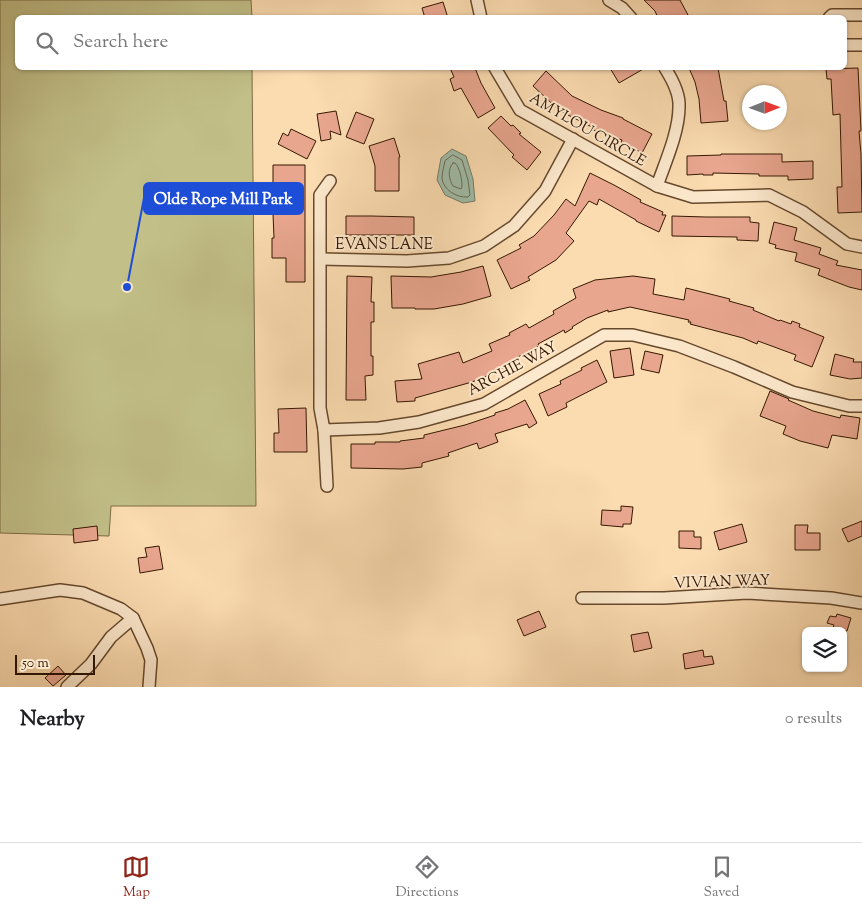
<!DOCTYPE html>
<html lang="en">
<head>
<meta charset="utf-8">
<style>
	body { margin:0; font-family:"Sorts Mill Goudy",serif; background:#f6f6f6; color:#202124 }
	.controls { position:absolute; right:15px; bottom:15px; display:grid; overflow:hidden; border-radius:8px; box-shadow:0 1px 4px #0004 }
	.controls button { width:45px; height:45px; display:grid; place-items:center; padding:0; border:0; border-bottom:1px solid #e0e0e0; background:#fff; color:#202124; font:25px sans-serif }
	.compass { position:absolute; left:742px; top:85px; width:45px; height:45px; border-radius:50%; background:#fff; box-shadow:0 1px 4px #0004; rotate:89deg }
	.scale { position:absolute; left:15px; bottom:12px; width:80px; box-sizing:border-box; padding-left:5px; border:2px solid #351801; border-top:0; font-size:14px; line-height:18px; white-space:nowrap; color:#351801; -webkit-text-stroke:4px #fce8cc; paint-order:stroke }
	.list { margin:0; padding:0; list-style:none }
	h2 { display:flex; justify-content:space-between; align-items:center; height:65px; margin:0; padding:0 20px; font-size:21px }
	h2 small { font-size:16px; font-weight:400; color:#757577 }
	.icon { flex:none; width:28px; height:28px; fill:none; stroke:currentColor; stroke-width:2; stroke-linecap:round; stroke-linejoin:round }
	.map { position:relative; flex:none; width:862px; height:687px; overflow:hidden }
	.search { position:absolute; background:#fff; box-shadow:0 1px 4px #0004; left:15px; right:15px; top:15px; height:55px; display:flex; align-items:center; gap:12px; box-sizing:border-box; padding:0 18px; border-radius:8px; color:#757577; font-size:19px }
	.sheet { height:155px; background:#fff }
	nav { display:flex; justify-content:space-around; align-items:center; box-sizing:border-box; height:70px; border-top:1px solid #e0e0e0; background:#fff; font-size:14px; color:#757577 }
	nav a { display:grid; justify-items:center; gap:2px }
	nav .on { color:#8f2418 }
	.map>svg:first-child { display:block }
</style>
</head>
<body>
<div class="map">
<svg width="862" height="687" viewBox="0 0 862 687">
	<rect width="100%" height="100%" fill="#fbdbb0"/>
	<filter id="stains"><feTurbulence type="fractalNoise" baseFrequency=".004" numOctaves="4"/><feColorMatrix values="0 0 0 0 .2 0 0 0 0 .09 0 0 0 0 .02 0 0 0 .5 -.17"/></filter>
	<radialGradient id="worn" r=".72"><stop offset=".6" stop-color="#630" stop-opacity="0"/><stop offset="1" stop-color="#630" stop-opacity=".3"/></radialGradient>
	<polygon fill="#c2bf88" stroke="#7c6c44" points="0,0 251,0 252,17 18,18 18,68 252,68 256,506 111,506 109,536 0,533"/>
	<polygon fill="#9fbca7" stroke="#757a65" points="452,149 466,156 473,179 475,201 463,203 445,195 437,180 441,158"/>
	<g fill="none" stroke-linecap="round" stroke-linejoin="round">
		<g stroke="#6a6a54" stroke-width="1">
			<path d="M 453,155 L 462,160 L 468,180 L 470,195 L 468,197 C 457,198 443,190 442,178 C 442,173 444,166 445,161 Z"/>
			<path d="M 453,163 L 455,163 C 460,168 462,179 462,187 L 461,189 L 453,186 C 449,179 447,170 453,163 Z"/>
		</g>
	</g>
	<g fill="#e9a68f" stroke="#351801">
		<polygon points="644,0 680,0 688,15 682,18 658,18 655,11"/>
		<polygon points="443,2 448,18 425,18 422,8"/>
		<polygon points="450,68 475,68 481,83 495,108 478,118 461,88 454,91 450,79 454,77"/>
		<polygon points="610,68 645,68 619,83"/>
		<polygon points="689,68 718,68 724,101 726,101 728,121 701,123 699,99 695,82"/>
		<polygon points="858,68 861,131 859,131 861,154 862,212 838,213 837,187 842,187 840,114 833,115 831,79 827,79 826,69"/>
		<polygon points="546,71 572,96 601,110 623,118 623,119 652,134 642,153 621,142 622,140 593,130 594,128 560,111 533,86"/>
		<polygon points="336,111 341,135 330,131 331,139 321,141 317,114"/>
		<polygon points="356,112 374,119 364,144 346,137"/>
		<polygon points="501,116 511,126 513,125 521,133 519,134 541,152 527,170 512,157 514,155 488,128"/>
		<polygon points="291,129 316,141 307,159 278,144 283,133 288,136"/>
		<polygon points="394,138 400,157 399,157 399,191 375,191 375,166 369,146"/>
		<polygon points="721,154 782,154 782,162 813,161 813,179 788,180 788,176 759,176 759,174 713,173 713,175 703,175 703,174 687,175 687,156 721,155"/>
		<polygon points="273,165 305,165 305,282 286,282 286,258 272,258 272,238 274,238 273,214 286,214 286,185 273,185"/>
		<polygon points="590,173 614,185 641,200 640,202 663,212 662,215 666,215 659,232 636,221 636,220 599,199 597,205 589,201 566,233 574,241 556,260 528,277 530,280 511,289 497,260 521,248 519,245 534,236 554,215 566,199 575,206"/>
		<polygon points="346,216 371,216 414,217 414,235 346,235"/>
		<polygon points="672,216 706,217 750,217 750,222 759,223 758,241 737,240 737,237 672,236"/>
		<polygon points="774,222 797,228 794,240 821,248 819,254 838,261 836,265 862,270 862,290 849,287 818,275 820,269 795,261 797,253 775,248 776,245 769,243"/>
		<polygon points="483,266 491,296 463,304 434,309 415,309 415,308 392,308 391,276 431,277 461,272"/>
		<polygon points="347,276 372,277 371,302 374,302 374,322 371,322 371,356 373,356 373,375 365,376 366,400 346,400"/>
		<polygon points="633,276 655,279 653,294 684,300 686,288 730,299 729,301 754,308 753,310 779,321 780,320 791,324 792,321 800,324 799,327 824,337 812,367 794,360 796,355 758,341 757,344 743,338 690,324 691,322 688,322 689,320 630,307 608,312 608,310 587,318 572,327 573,328 565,333 564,330 538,344 539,346 516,358 518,361 494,372 494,373 472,382 415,398 415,401 397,402 395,381 422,379 418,364 459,352 463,363 492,351 489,344 510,335 509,333 526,324 529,328 554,314 553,311 576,298 573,289 595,280"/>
		<polygon points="630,348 634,375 614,378 610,351"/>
		<polygon points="645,351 663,355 659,373 641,369"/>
		<polygon points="835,354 854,359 853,362 862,362 862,378 850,379 830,375"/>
		<polygon points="597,360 607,382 566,403 567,407 548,416 539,394 561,384 560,381 582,370 581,368"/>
		<polygon points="770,391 789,399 788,400 813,411 840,418 841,415 860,418 857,439 832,435 828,448 800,441 783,434 786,426 760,416"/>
		<polygon points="525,400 537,423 529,428 527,424 495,434 498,442 479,449 477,443 448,453 449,456 422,463 422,467 403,469 351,468 351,444 375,444 375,442 400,442 400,441 424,438 424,435 465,425 495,415 495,413 508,409"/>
		<polygon points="306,408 307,452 274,452 274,433 279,433 278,409"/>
		<polygon points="621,506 633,507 631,524 623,524 623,527 601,525 602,510 621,511"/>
		<polygon points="862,521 862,536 848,542 842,529"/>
		<polygon points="742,524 747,542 719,550 714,532"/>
		<polygon points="795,525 808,525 807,533 820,533 820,550 795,550"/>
		<polygon points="97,526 98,540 74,543 73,529"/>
		<polygon points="679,531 694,531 694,537 701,537 701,549 679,548"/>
		<polygon points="159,546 163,569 140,573 138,558 147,557 145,548"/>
		<polygon points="539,611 546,627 524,636 517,620"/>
		<polygon points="837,614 851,618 847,631 832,631 834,625 827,623 830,616 836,617"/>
		<polygon points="648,632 652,648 634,652 631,635"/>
		<polygon points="703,650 704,657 712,656 714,664 685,669 683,654"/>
		<polygon points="58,666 66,675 53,686 45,678"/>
	</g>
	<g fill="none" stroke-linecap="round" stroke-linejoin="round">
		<g stroke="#66492d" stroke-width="14">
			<g id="minor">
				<polyline points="477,0 481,18"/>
				<polyline points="609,0 622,8 631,18"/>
				<polyline points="829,18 832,15 862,15"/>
				<polyline points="844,45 862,45"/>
				<polyline points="495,68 520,110 657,186 693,197 769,195 803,212 847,244 862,247"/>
				<polyline points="330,181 320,195 320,408 324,430 379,428 419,422 484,404 604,335 633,335 679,346 734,367 792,392 849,406 862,406"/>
				<path d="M 657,186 C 665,163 679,132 679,107 C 680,94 672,79 665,68"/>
				<polyline points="321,259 407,261 449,258 484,246 514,226 545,191 573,139"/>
				<polyline points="324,430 327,486"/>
				<polyline points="582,598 664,598 747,593 831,598 862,603"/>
				<polyline points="0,599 60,590 83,593 121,609 133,618 147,648 151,660 149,687"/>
				<polyline points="67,687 91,664 111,637 133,618"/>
			</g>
		</g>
		<use href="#minor" stroke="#fce8cc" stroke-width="11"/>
	</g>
	<g text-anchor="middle" stroke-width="4" stroke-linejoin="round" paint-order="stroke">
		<g font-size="15" fill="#351801" stroke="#fce8cc">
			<text transform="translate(588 129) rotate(30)" y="5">AMYLOU CIRCLE</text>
			<text x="384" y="249">EVANS LANE</text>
			<text transform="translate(512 368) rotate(-28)" y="5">ARCHIE WAY</text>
			<text transform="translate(722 581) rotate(-2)" y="5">VIVIAN WAY</text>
		</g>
	</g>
	<path fill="none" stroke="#1d4ed8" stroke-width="2" d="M127 287L144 198"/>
	<circle fill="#1d4ed8" stroke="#fce8cc" stroke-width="2" cx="127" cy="287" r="5"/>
	<rect fill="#1d4ed8" stroke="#1d4ed8" stroke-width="2" x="144" y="183" width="159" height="31" rx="5"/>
	<g font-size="16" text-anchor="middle" font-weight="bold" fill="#fff">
		<text x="223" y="204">Olde Rope Mill Park</text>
	</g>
	<rect width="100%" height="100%" filter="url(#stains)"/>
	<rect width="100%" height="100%" fill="url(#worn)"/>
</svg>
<div class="controls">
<button><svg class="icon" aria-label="layers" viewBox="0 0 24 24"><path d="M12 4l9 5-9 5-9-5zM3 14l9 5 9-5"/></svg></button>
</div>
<svg class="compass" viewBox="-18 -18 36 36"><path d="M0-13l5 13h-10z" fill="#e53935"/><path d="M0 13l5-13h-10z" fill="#757577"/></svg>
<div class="scale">50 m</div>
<div class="search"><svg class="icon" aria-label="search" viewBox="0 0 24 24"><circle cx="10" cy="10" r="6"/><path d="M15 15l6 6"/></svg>Search here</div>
</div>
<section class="sheet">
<h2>Nearby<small>0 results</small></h2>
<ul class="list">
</ul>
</section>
<nav>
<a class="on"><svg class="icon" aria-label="map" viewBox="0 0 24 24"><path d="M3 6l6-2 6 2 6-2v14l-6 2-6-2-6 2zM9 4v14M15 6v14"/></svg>Map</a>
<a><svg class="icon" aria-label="directions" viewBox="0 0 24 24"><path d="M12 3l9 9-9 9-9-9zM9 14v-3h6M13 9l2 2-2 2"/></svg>Directions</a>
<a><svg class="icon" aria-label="saved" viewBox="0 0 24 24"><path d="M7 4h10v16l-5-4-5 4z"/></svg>Saved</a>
</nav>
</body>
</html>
